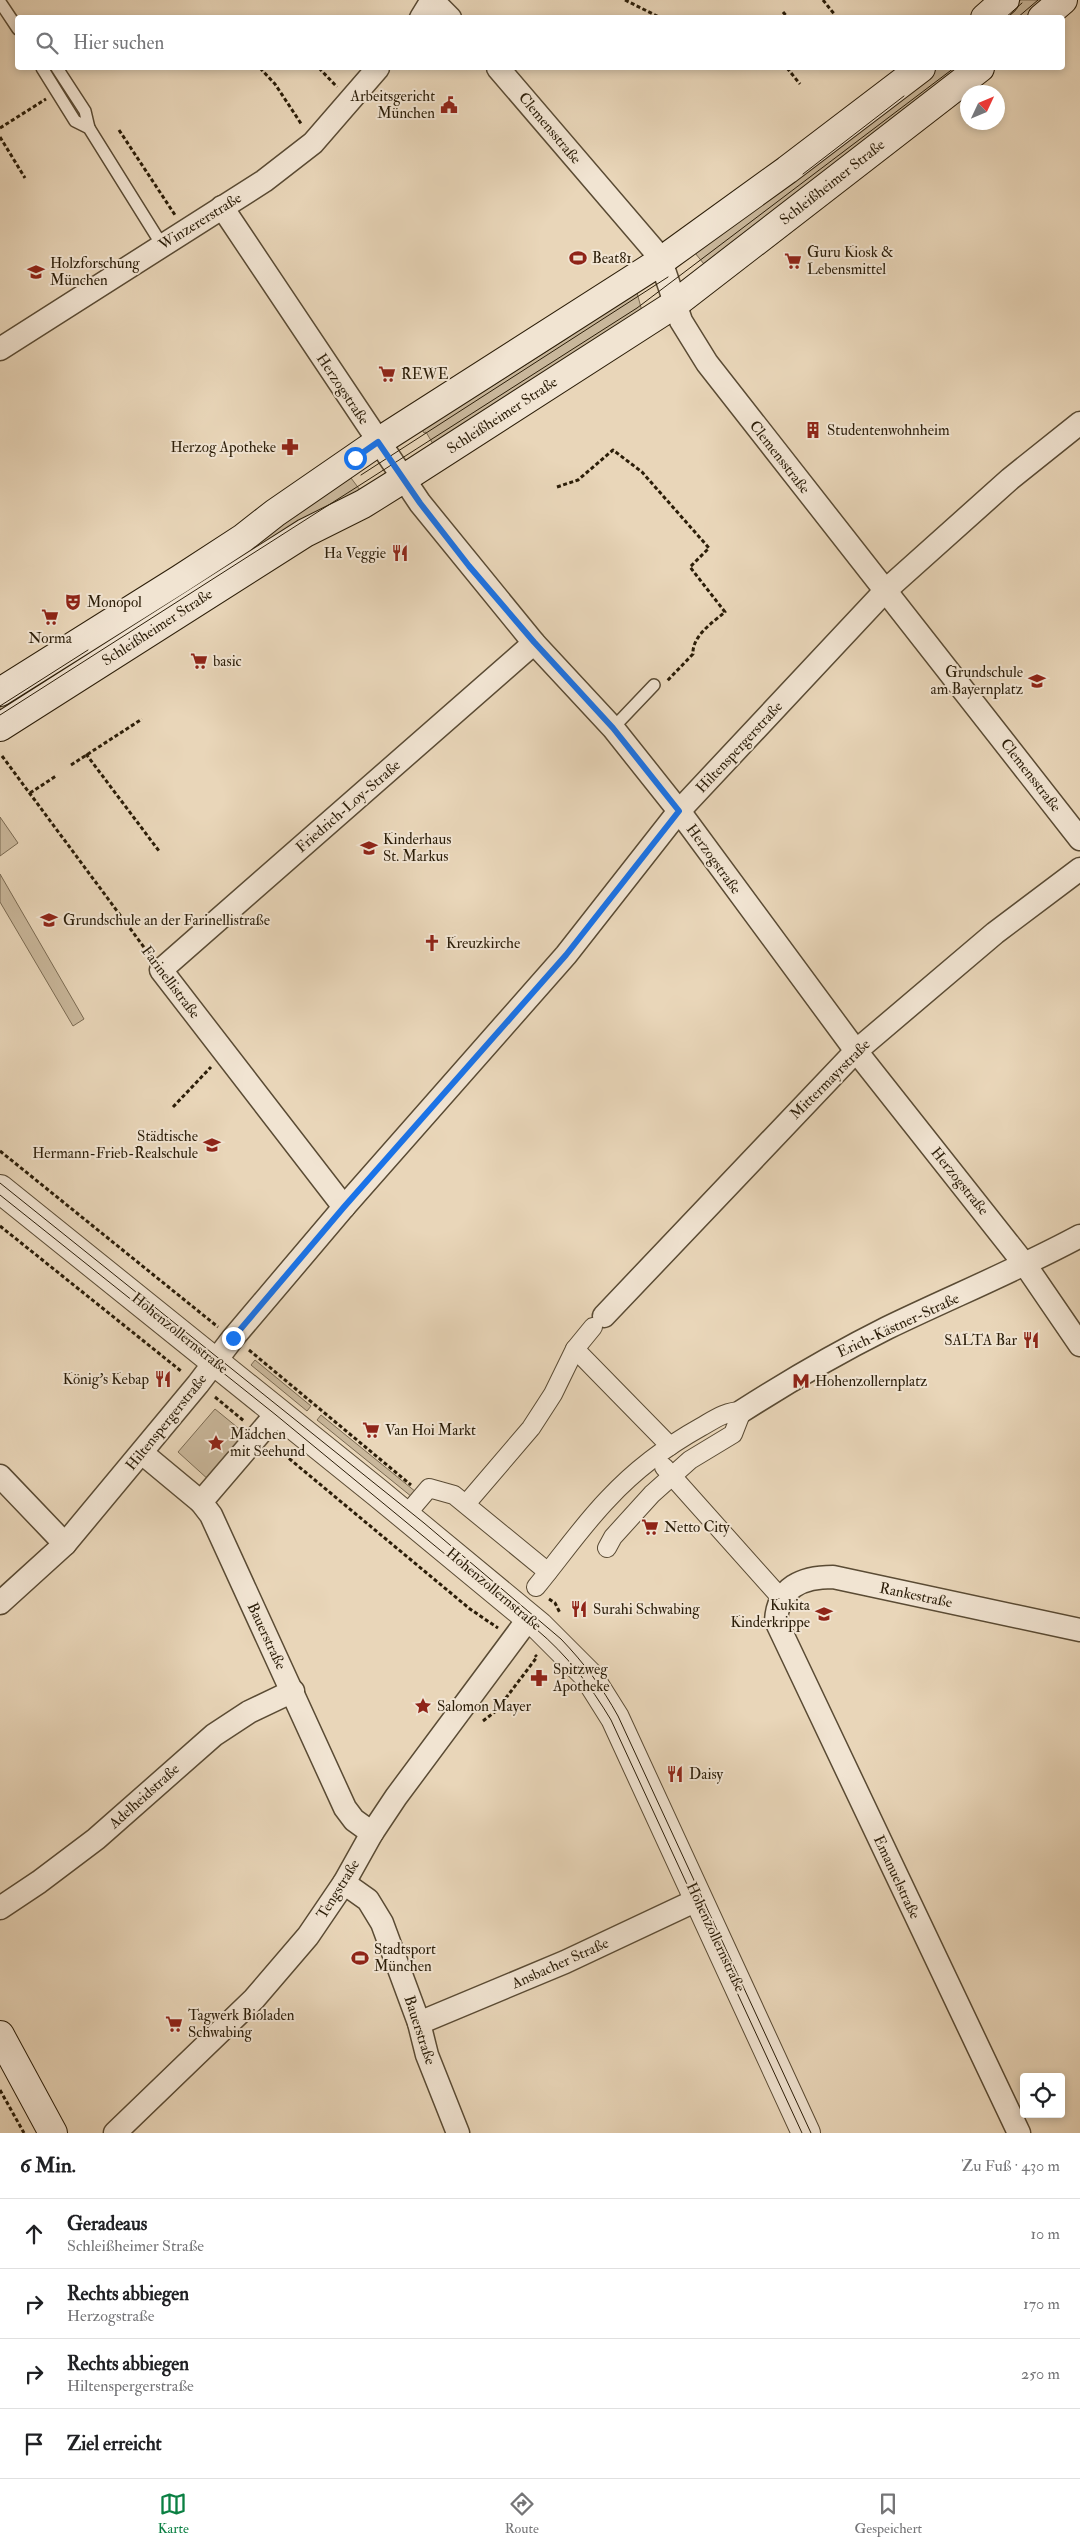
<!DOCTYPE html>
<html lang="de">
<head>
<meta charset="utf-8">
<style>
	body { margin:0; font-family:"IM FELL Double Pica",serif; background:#f2f2f2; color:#202124 }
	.controls { position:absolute; right:15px; bottom:15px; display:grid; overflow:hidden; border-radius:5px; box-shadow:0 2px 8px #0003 }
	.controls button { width:45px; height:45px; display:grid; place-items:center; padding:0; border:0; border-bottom:1px solid #e0e0e0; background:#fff; color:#202124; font:25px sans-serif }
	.compass { position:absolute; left:960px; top:85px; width:45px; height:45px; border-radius:50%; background:#fff; box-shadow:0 2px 8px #0003; rotate:46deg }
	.stop { position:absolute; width:15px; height:15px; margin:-11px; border:4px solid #1a73e8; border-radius:50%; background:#fff }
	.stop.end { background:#1a73e8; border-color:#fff; box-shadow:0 1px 5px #0008 }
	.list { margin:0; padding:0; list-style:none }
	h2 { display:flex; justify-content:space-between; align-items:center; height:65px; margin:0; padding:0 20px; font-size:21px }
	h2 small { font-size:16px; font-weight:400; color:#757577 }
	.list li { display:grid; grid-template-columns:32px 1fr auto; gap:15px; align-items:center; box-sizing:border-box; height:70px; padding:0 20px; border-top:1px solid #e0e0e0 }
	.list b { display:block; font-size:19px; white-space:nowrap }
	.list p { margin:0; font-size:16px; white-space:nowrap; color:#757577 }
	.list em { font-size:16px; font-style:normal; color:#757577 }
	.icon { flex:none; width:28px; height:28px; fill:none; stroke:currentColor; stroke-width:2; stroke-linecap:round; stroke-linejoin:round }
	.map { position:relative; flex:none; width:1080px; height:2133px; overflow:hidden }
	.search { position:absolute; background:#fff; box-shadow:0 2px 8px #0003; left:15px; right:15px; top:15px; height:55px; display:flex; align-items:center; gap:12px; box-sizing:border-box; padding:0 18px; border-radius:5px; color:#757577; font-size:19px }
	.sheet { height:345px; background:#fff }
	nav { display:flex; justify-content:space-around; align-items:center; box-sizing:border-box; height:70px; border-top:1px solid #e0e0e0; background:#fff; font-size:14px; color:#757577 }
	nav a { display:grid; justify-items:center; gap:2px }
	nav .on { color:#0b8043 }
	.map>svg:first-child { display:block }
</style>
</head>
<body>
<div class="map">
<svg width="1080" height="2133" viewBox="0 0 1080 2133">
	<rect width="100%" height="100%" fill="#e9d6b9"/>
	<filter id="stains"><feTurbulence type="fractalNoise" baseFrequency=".004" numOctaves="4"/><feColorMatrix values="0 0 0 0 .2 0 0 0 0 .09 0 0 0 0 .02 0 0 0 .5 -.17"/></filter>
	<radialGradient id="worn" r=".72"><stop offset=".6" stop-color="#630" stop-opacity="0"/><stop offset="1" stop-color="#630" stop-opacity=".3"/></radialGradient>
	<g fill="#c9b79b" stroke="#7a6a52">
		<polygon points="1021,0 1048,0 1028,17 1000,18"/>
		<polygon points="937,68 966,68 702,273 700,267 704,264 695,253"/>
		<polygon points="636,289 643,315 520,387 433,444 426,432 424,433 421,428 459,407 566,339"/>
		<polygon points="351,478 363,494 0,722 0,701"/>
		<polygon points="0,817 18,843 0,856"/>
		<polygon points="0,874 84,1019 73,1026 0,902"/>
		<polygon points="255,1360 311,1406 307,1411 251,1365"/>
		<polygon points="215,1409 248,1436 210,1481 178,1452"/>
		<polygon points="321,1415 416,1492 412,1497 317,1420"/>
	</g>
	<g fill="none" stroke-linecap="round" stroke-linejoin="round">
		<g stroke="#5a4b34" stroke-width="14">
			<g id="service">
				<polyline points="0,2 18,29"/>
				<polyline points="42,68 75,121 89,128 162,245"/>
				<polyline points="57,68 85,111 89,128"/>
				<polyline points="613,728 654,685"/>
			</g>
		</g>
		<g stroke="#5a4b34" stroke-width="20">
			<g id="pedestrian">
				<polyline points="575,1349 670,1446"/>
				<polyline points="664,1467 781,1598"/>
				<polyline points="466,1504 531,1428 553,1394 575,1349 593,1327"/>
				<polyline points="406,1515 429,1488 454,1495 548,1572"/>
				<path d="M 536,1587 C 560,1558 582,1526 608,1499 C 634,1471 667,1446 701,1427 C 715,1419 726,1411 742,1411 L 733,1434 L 690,1460 L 652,1494 L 613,1537 L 607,1548"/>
			</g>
		</g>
		<g stroke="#5a4b34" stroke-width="25">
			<g id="minor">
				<polyline points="432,0 450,18"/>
				<polyline points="421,18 432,0"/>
				<polyline points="498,68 653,249 661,261 681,321 707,363 1080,839"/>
				<polyline points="222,207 420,503 534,643 613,728 679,811 856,1051 1026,1266 1080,1345"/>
				<polyline points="0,349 264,181 313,143 378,68"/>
				<polyline points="344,1207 161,970 534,643"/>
				<polyline points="604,1316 856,1051 995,933 1080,869"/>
				<path d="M 742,1411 C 789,1381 837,1353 887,1328 C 951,1297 1017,1270 1080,1236"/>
				<polyline points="142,1453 201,1502 211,1515 345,1808 354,1820 372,1833"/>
				<polyline points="0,1476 65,1544"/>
				<polyline points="201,1502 278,1412"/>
				<polyline points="0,1603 65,1544 198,1384 233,1338 344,1207 566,955 679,811 886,590 1010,479 1080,423"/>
				<polyline points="344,1883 368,1900 382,1923 419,2023 427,2055 458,2133"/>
				<polyline points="0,1908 39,1882 96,1839 214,1735 249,1712 293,1691"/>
				<polyline points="419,2023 565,1962 699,1899"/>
				<polyline points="115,2133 254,1999 308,1936 344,1883 372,1833 396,1797 529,1618"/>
				<path d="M 1019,2133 L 776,1621 C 778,1587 802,1577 833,1577 L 1080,1630"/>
			</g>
		</g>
		<g stroke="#5a4b34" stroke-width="30">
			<polyline id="tertiary" points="0,1189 378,1493 539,1626 588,1675 615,1718 806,2133"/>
		</g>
		<g stroke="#2b1d08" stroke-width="30">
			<g id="secondary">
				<polyline points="985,18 1005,0"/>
				<polyline points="1042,18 1063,0"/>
				<polyline points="0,692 180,579 243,538 275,513 378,442 661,261 787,170 921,68"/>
				<polyline points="0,727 305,533 363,504 403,479 675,304 980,68"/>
				<polyline points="0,2035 53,2133"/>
			</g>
		</g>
		<g stroke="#2b1d08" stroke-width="3" stroke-dasharray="4 2.5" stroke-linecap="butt">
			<polyline points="625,0 659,17"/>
			<polyline points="823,0 835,15"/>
			<polyline points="783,12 788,18"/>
			<polyline points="260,68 275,84 302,125"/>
			<polyline points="319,68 337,87"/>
			<polyline points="787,68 800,84"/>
			<polyline points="0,128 46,99"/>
			<polyline points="119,130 175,215"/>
			<polyline points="0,137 25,178"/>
			<path d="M 557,487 L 578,480 L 613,450 L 642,472 L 709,548 L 690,567 L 725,612 C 712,623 692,636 693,654 L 667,681"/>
			<polyline points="86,754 159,851"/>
			<polyline points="2,756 149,954"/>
			<polyline points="71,765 142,719"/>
			<polyline points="30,793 56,776"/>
			<polyline points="173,1107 211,1067"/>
			<polyline points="0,1151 218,1327"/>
			<polyline points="0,1226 181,1371"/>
			<polyline points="249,1350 411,1485"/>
			<polyline points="215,1397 244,1421"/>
			<polyline points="274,1446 470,1609 498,1628"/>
			<polyline points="549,1599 555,1603 560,1613"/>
			<polyline points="483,1721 496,1711 537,1657 535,1655"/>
			<polyline points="0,2090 24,2133"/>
		</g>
		<use href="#service" stroke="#f1e4d2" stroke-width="11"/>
		<use href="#pedestrian" stroke="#f1e4d2" stroke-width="18"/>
		<use href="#minor" stroke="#f1e4d2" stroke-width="22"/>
		<use href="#tertiary" stroke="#f1e4d2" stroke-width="28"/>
		<use href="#secondary" stroke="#f1e4d2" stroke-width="28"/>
		<g stroke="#2b1d08" stroke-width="1">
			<polyline points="1005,18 1022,3"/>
			<polyline points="1017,18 1038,0"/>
			<polyline points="803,174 904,96"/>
			<polyline points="361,475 668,277"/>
			<polyline points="0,706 88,650"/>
			<polyline points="0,715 637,308 954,68"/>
			<path d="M 0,1183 L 424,1523 L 561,1639 C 584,1663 602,1687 618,1716 L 811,2133"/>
			<path d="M 0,1195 L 276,1415 L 536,1629 C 567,1655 590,1685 611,1720 L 802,2133"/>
		</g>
	</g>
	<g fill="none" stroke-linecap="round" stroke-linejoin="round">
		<polyline stroke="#1a73e8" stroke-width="6" points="233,1338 344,1207 566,955 679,811 613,728 534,642 469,566 420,503 378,442 355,458"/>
	</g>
	<defs>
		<g id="civic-bare" transform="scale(1.35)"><path d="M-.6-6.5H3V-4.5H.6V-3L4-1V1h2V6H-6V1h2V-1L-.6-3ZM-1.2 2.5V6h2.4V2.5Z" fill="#8f2418" stroke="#f1e4d2" stroke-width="2.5" paint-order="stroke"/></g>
		<g id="stadium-bare" transform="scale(1.35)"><path d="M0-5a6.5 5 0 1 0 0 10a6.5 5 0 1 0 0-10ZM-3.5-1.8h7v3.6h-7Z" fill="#8f2418" stroke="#f1e4d2" stroke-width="2.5" paint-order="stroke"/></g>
		<g id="supermarket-bare" transform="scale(1.35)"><path d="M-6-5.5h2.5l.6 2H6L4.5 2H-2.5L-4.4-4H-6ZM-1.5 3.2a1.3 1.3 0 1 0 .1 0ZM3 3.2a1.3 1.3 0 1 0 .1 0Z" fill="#8f2418" stroke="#f1e4d2" stroke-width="2.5" paint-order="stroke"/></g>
		<g id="university-bare" transform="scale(1.35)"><path d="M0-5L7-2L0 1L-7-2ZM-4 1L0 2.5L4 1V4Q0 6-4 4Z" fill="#8f2418" stroke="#f1e4d2" stroke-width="2.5" paint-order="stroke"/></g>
		<g id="building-bare" transform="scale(1.35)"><path d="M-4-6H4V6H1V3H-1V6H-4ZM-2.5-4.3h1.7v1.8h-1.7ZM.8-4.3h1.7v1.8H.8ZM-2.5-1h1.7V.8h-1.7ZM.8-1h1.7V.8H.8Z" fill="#8f2418" stroke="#f1e4d2" stroke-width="2.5" paint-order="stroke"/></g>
		<g id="pharmacy-bare" transform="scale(1.35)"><path d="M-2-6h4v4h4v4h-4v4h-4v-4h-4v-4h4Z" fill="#8f2418" stroke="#f1e4d2" stroke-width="2.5" paint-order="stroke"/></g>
		<g id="restaurant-bare" transform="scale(1.35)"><path d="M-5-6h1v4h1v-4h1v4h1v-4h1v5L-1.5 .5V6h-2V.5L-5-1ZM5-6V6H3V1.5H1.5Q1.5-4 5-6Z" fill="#8f2418" stroke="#f1e4d2" stroke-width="2.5" paint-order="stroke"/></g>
		<g id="theatre-bare" transform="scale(1.35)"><path d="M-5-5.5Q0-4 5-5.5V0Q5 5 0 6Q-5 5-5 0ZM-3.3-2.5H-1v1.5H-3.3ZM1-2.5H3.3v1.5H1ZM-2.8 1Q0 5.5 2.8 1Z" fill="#8f2418" stroke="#f1e4d2" stroke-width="2.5" paint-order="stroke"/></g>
		<g id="school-bare" transform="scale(1.35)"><path d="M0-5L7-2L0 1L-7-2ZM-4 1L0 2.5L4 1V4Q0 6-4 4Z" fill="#8f2418" stroke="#f1e4d2" stroke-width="2.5" paint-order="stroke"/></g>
		<g id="church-bare" transform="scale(1.35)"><path d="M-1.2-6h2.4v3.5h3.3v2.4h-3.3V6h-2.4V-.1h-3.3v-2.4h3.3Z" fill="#8f2418" stroke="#f1e4d2" stroke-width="2.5" paint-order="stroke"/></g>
		<g id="metro-bare" transform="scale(1.35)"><path d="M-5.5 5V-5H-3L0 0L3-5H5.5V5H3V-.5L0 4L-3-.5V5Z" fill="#8f2418" stroke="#f1e4d2" stroke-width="2.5" paint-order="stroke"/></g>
		<g id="sight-bare" transform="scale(1.35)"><path d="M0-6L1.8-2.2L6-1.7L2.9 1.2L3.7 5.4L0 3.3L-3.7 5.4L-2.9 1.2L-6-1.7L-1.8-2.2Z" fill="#8f2418" stroke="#f1e4d2" stroke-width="2.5" paint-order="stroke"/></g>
	</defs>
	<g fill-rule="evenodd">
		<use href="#civic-bare" x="449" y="105"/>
		<use href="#stadium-bare" x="578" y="258"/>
		<use href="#supermarket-bare" x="793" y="261"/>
		<use href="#university-bare" x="36" y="272"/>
		<use href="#supermarket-bare" x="387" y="374"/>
		<use href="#building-bare" x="813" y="430"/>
		<use href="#pharmacy-bare" x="290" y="447"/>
		<use href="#restaurant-bare" x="400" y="553"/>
		<use href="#theatre-bare" x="73" y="602"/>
		<use href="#supermarket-bare" x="50" y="617"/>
		<use href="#supermarket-bare" x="199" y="661"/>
		<use href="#school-bare" x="1037" y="681"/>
		<use href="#school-bare" x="369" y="848"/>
		<use href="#school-bare" x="49" y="920"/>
		<use href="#church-bare" x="432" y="943"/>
		<use href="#school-bare" x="212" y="1145"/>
		<use href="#restaurant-bare" x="1031" y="1340"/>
		<use href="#restaurant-bare" x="163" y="1379"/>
		<use href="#metro-bare" x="801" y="1381"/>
		<use href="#supermarket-bare" x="371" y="1430"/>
		<use href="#sight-bare" x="216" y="1443"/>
		<use href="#supermarket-bare" x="650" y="1527"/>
		<use href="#restaurant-bare" x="579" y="1609"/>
		<use href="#school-bare" x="824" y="1614"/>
		<use href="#pharmacy-bare" x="539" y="1678"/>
		<use href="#sight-bare" x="423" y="1706"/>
		<use href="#restaurant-bare" x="675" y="1774"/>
		<use href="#stadium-bare" x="360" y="1958"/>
		<use href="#supermarket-bare" x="174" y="2024"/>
	</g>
	<g text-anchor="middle" stroke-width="4" stroke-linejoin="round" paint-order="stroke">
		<g font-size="15" fill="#2b1d08" stroke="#f1e4d2" text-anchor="start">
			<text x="435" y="101" text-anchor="end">Arbeitsgericht<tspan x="435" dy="17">München</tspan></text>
			<text x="807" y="257">Guru Kiosk &amp;<tspan x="807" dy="17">Lebensmittel</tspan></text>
			<text x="592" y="263">Beat81</text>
			<text x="50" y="268">Holzforschung<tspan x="50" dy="17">München</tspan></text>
			<text x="401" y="379">REWE</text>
			<text x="827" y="435">Studentenwohnheim</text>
			<text x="276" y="452" text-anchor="end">Herzog Apotheke</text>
			<text x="386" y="558" text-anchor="end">Ha Veggie</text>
			<text x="87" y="607">Monopol</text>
			<text x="50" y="643" text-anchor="middle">Norma</text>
			<text x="213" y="666">basic</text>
			<text x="1023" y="677" text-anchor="end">Grundschule<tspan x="1023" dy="17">am Bayernplatz</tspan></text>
			<text x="383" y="844">Kinderhaus<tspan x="383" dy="17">St. Markus</tspan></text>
			<text x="63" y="925">Grundschule an der Farinellistraße</text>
			<text x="446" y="948">Kreuzkirche</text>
			<text x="198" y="1141" text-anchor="end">Städtische<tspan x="198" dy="17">Hermann-Frieb-Realschule</tspan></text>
			<text x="1017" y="1345" text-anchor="end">SALTA Bar</text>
			<text x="149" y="1384" text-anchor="end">König’s Kebap</text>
			<text x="815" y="1386">Hohenzollernplatz</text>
			<text x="385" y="1435">Van Hoi Markt</text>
			<text x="230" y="1439">Mädchen<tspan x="230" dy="17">mit Seehund</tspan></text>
			<text x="664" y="1532">Netto City</text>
			<text x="810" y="1610" text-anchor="end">Kukita<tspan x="810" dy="17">Kinderkrippe</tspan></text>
			<text x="593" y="1614">Surahi Schwabing</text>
			<text x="553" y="1674">Spitzweg<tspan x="553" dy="17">Apotheke</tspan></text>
			<text x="437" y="1711">Salomon Mayer</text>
			<text x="689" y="1779">Daisy</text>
			<text x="374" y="1954">Stadtsport<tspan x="374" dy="17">München</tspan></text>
			<text x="188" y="2020">Tagwerk Bioladen<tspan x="188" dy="17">Schwabing</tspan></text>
		</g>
		<g font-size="15" fill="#2b1d08" stroke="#f1e4d2">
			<text transform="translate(550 128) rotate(50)" y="5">Clemensstraße</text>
			<text transform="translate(832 182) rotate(-38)" y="5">Schleißheimer Straße</text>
			<text transform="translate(200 221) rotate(-32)" y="5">Winzererstraße</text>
			<text transform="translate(343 389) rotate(56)" y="5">Herzogstraße</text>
			<text transform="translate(502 415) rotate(-33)" y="5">Schleißheimer Straße</text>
			<text transform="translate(780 457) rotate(52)" y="5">Clemensstraße</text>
			<text transform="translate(157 627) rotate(-33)" y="5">Schleißheimer Straße</text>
			<text transform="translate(739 747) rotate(-47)" y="5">Hiltenspergerstraße</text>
			<text transform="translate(1031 775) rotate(52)" y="5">Clemensstraße</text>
			<text transform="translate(348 806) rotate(-41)" y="5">Friedrich-Loy-Straße</text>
			<text transform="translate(714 859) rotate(54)" y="5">Herzogstraße</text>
			<text transform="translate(171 982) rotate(53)" y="5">Farinellistraße</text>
			<text transform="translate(830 1079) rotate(-45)" y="5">Mittermayrstraße</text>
			<text transform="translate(960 1181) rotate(51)" y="5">Herzogstraße</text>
			<text transform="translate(898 1325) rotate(-25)" y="5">Erich-Kästner-Straße</text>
			<text transform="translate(180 1333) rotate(39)" y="5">Hohenzollernstraße</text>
			<text transform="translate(166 1422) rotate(-51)" y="5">Hiltenspergerstraße</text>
			<text transform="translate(494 1589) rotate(40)" y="5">Hohenzollernstraße</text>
			<text transform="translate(916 1595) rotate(12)" y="5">Rankestraße</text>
			<text transform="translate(267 1636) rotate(65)" y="5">Bauerstraße</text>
			<text transform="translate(144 1796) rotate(-42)" y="5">Adelheidstraße</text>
			<text transform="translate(897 1877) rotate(65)" y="5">Emanuelstraße</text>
			<text transform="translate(338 1889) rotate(-58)" y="5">Tengstraße</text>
			<text transform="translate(716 1937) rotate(65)" y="5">Hohenzollernstraße</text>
			<text transform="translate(560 1963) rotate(-24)" y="5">Ansbacher Straße</text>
			<text transform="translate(420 2030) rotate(72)" y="5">Bauerstraße</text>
		</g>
	</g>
	<rect width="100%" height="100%" filter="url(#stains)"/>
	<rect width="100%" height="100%" fill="url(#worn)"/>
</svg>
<div class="controls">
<button><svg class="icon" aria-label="locate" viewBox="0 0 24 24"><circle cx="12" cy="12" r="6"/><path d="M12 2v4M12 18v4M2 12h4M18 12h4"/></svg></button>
</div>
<svg class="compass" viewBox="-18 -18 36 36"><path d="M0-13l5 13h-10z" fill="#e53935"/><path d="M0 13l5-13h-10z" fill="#757577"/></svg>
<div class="stop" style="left:355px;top:458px"></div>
<div class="stop end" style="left:233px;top:1338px"></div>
<div class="search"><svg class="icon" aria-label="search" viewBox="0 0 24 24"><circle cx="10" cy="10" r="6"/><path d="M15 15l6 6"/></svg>Hier suchen</div>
</div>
<section class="sheet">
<h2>6 Min.<small>Zu Fuß · 430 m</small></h2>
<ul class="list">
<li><svg class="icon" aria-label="ahead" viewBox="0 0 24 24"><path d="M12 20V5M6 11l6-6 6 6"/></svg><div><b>Geradeaus</b><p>Schleißheimer Straße</p></div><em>10 m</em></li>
<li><svg class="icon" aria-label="right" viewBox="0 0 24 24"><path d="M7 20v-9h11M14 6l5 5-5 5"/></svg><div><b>Rechts abbiegen</b><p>Herzogstraße</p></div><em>170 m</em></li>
<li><svg class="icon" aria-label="right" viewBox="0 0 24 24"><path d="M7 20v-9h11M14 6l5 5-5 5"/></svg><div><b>Rechts abbiegen</b><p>Hiltenspergerstraße</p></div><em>250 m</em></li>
<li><svg class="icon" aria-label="arrive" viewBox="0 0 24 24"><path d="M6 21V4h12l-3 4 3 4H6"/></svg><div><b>Ziel erreicht</b></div></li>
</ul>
</section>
<nav>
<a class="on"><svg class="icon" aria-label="map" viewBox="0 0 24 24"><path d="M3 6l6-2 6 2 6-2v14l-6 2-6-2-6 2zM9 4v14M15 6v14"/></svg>Karte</a>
<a><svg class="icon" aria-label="directions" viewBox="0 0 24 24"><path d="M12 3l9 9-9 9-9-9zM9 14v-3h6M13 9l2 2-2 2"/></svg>Route</a>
<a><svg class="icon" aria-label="saved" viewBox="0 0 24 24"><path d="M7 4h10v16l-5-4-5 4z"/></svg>Gespeichert</a>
</nav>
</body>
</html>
